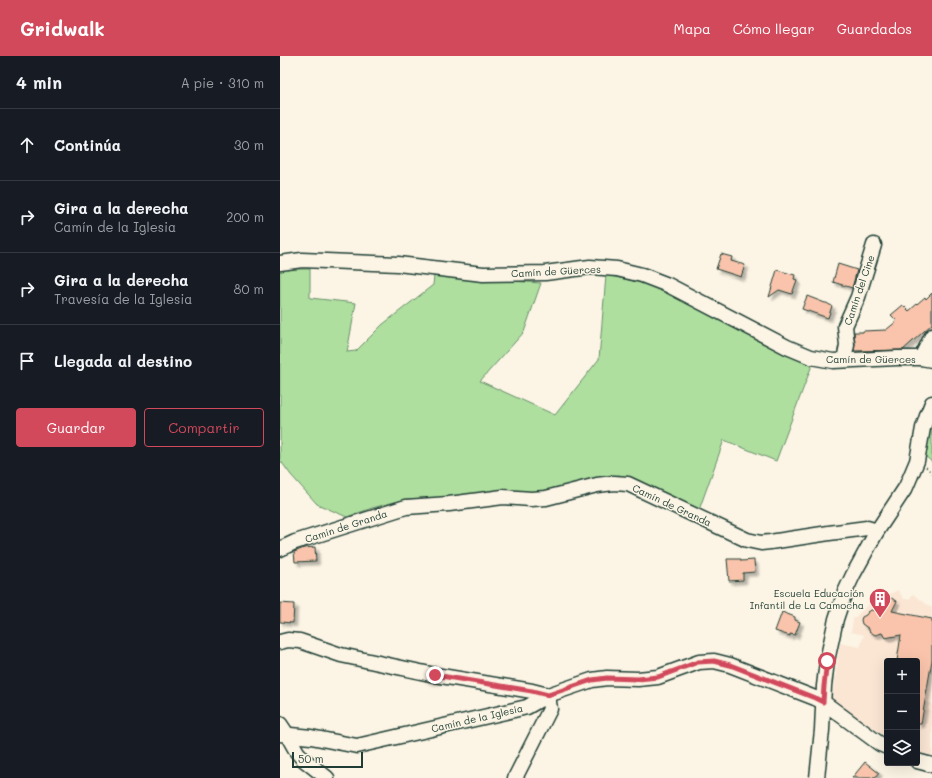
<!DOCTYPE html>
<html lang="es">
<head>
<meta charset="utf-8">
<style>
	body { margin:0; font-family:Mali,sans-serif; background:#20242c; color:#f1f3f6 }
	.controls { position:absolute; right:12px; bottom:12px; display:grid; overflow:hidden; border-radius:4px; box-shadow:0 4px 16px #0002 }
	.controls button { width:36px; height:36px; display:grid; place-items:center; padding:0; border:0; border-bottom:1px solid #363941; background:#171b24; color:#f1f3f6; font:20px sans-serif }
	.scale { position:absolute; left:12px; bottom:10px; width:71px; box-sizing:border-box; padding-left:4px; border:2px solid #1f3d34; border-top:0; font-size:11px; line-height:14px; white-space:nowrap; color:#1f3d34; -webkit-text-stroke:3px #fcf5e5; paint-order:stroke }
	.stop { position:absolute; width:12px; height:12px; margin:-9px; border:3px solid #d1495b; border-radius:50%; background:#fff }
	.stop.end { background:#d1495b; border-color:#fff; box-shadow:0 1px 4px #0008 }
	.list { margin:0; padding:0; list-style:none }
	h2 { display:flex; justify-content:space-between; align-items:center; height:52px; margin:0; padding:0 16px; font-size:17px }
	h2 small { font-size:13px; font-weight:400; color:#9ea1a6 }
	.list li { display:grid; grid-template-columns:26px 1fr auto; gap:12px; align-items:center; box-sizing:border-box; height:72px; padding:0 16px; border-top:1px solid #363941 }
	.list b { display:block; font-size:15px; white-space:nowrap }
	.list p { margin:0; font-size:13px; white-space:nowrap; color:#9ea1a6 }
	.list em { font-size:13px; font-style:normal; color:#9ea1a6 }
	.actions { display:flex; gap:8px; padding:12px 16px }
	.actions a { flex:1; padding:9px 0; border:1px solid #d1495b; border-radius:4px; text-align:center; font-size:14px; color:#d1495b }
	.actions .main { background:#d1495b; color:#fff }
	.icon { flex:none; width:22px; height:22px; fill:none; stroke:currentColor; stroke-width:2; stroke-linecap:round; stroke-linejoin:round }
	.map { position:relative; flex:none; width:652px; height:722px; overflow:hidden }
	header { display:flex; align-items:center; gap:24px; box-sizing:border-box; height:56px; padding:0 20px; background:#d1495b; color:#fff }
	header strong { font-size:19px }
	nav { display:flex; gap:22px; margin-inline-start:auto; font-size:14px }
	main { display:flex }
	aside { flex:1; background:#171b24 }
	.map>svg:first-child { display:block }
</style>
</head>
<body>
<header>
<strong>Gridwalk</strong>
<nav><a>Mapa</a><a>Cómo llegar</a><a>Guardados</a></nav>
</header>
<main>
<aside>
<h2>4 min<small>A pie · 310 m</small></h2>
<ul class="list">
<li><svg class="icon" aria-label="ahead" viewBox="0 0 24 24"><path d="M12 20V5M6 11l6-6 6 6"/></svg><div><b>Continúa</b></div><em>30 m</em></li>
<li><svg class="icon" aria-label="right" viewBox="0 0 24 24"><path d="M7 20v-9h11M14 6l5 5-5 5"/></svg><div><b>Gira a la derecha</b><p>Camín de la Iglesia</p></div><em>200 m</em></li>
<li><svg class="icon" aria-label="right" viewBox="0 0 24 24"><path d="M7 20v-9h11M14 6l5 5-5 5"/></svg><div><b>Gira a la derecha</b><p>Travesía de la Iglesia</p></div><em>80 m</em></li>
<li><svg class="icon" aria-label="arrive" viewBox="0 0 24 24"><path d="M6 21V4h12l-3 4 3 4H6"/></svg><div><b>Llegada al destino</b></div></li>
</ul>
<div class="actions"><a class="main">Guardar</a><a>Compartir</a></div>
</aside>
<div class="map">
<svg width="652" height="722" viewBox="0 0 652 722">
	<defs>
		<filter id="shadow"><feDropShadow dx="3.5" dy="3.5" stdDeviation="1" flood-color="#0004"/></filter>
	</defs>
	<rect width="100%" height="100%" fill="#fcf5e5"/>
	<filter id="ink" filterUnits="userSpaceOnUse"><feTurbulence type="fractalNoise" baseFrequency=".025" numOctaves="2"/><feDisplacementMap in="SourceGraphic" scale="8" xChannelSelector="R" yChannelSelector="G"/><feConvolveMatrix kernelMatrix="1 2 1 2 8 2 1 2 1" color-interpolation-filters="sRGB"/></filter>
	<g filter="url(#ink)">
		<polygon fill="#fbe6d4" points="618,534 624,543 629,543 633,538 652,552 652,700 637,696 637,605 607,605 607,681 599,676 552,643 560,587 580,591 584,579 571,576 573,563 589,548"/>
		<g fill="#afdf9f" stroke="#678e6a">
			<polygon points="7,213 30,213 30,242 76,247 67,296 76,295 102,269 153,229 154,220 261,227 244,276 200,325 275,359 319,303 326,219 380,231 484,287 532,309 496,405 444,384 419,454 339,419 264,437 126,443 92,452 67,461 37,448 11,419 0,404 0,214"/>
			<polygon points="652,367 652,406 644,399"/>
		</g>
		<g fill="#f9c4ab" stroke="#1f3d34" filter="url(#shadow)">
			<polygon points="441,198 452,201 451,205 465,209 461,221 436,213"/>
			<polygon points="558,208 577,214 572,232 553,226"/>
			<polygon points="497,214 515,219 514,223 517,224 512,238 499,234 489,241"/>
			<polygon points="652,237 652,268 623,294 574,295 575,288 574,276 583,276 583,275 606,274 617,265 611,259 623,249 629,255 645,241 646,243"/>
			<polygon points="527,240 545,247 547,247 548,248 552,250 548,262 522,253"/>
			<polygon points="35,491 36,505 15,506 14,496 24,492"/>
			<polygon points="447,503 461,503 461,505 474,504 475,516 463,517 463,524 449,525"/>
			<polygon points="611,542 617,545 612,555 652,563 652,604 641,668 637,668 637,605 617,605 621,579 605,582 602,577 595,579 589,575 589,573 582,568 581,564 582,561 586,559 588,556 590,555 591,554 598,555 602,549 606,548"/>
			<polygon points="0,547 14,548 13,567 0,566"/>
			<polygon points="502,556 515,561 515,564 520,566 515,579 510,578 510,580 495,575"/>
			<polygon points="585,706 599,717 595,722 572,722"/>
		</g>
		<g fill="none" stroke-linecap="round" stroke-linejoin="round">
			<g stroke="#1f3d34" stroke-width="17">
				<g id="minor">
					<polyline points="0,207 22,204 118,208 203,218 265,217 310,211 337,213 362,219 388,229 507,291 531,301 553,305 617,302 641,302 652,304"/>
					<polyline points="641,302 652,280"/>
					<polyline points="564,304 567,289 565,270 578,241 594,189"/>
					<polyline points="0,493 15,486 126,451 169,448 223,441 251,443 266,442 317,429 334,427 348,428 467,484 481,487 490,486 549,477 587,472 597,475"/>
					<polyline points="0,586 8,584 20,585 61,599 155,619 252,635 268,639"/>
					<polyline points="0,668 8,680 17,696 23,703 47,722"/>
					<polyline points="0,678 31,681 77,690 247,651 268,639 312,624 327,622 358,623 378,621 419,606 434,605 450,609 535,642 543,646 600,688 607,691"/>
					<polyline points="637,705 652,709"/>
					<polyline points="235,722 270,653 268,639"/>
					<polyline points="537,722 542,674 544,630 547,605 556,563 565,536 573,519 597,475 626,431 637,405 643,372 648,357 652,347"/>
				</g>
			</g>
			<polyline stroke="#1f3d34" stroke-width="1.5" stroke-dasharray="1 3" stroke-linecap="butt" points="646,411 652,417"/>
			<use href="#minor" stroke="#fcf5e5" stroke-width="14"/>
		</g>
	</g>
	<g fill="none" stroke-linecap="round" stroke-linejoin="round" filter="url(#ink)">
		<polyline stroke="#d1495b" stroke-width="5" points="155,619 252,635 268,639 312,624 327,622 358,623 378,621 418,606 434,605 450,609 535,642 543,646 544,630 547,605"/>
	</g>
	<defs>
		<g id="building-pin" transform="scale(1.15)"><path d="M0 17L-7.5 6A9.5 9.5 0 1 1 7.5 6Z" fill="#d1495b" stroke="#fcf5e5"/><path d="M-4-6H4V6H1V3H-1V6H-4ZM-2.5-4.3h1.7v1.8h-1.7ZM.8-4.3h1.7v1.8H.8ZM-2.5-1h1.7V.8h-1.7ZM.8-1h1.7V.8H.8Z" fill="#fff"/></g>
	</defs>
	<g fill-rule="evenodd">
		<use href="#building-pin" x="600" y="543"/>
	</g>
	<g text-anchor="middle" stroke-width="3" stroke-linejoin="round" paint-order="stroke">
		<g font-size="10" fill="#1f3d34" stroke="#fcf5e5">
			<text transform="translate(276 215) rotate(-3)" y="4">Camín de Güerces</text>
			<text transform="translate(579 234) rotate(-71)" y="4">Camín del Cine</text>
			<text x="591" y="307">Camín de Güerces</text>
			<text transform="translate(392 449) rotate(25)" y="4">Camín de Granda</text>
			<text transform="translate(66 470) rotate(-18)" y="4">Camín de Granda</text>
			<text transform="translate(197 662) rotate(-13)" y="4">Camín de la Iglesia</text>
		</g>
		<g font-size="10" fill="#1f3d34" stroke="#fcf5e5" text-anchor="end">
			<text x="584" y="541">Escuela Educación<tspan x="584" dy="12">Infantil de La Camocha</tspan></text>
		</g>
	</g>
</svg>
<div class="controls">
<button>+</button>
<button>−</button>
<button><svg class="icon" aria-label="layers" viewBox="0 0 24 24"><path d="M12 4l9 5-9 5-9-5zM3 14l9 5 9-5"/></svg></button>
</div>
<div class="scale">50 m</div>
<div class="stop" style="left:547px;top:605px"></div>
<div class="stop end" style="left:155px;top:619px"></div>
</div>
</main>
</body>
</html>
